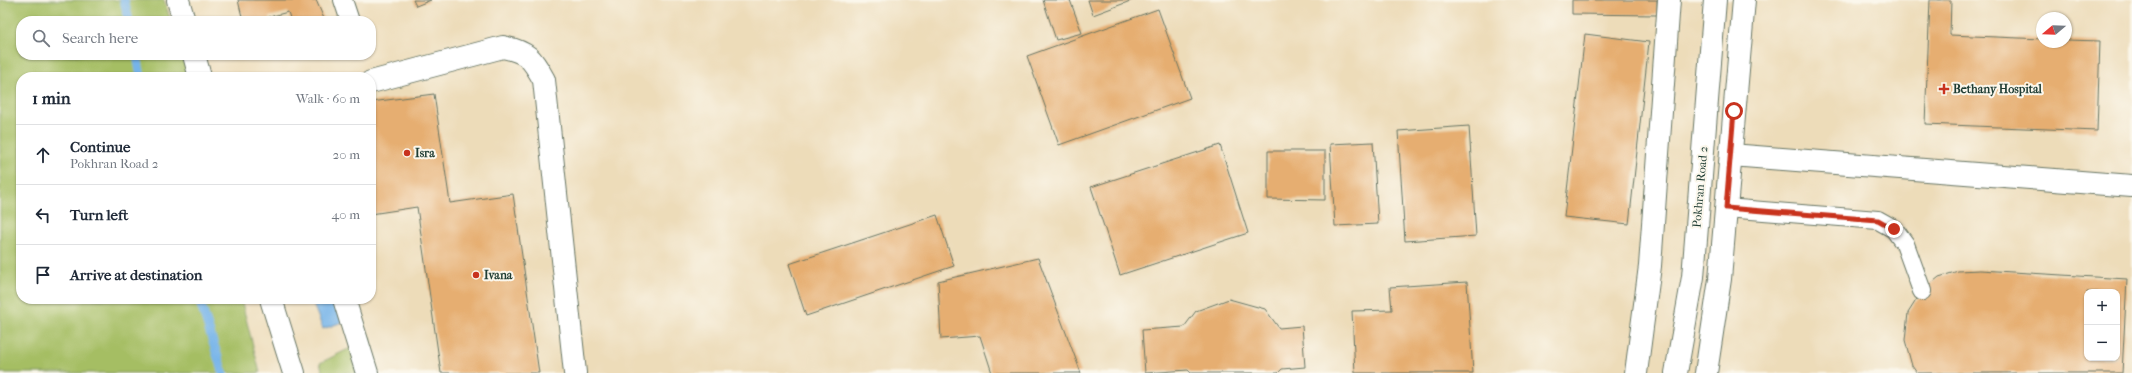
<!DOCTYPE html>
<html lang="en">
<head>
<meta charset="utf-8">
<style>
	body { margin:0; font-family:"IM FELL French Canon",serif; background:#f6f6f7; color:#1f2937 }
	.controls { position:absolute; right:12px; bottom:12px; display:grid; overflow:hidden; border-radius:8px; box-shadow:0 1px 3px #0004 }
	.controls button { width:36px; height:36px; display:grid; place-items:center; padding:0; border:0; border-bottom:1px solid #e0e1e3; background:#fff; color:#1f2937; font:20px sans-serif }
	.compass { position:absolute; left:2036px; top:12px; width:36px; height:36px; border-radius:50%; background:#fff; box-shadow:0 1px 3px #0004; rotate:251deg }
	.stop { position:absolute; width:12px; height:12px; margin:-9px; border:3px solid #c8321e; border-radius:50%; background:#fff }
	.stop.end { background:#c8321e; border-color:#fff; box-shadow:0 1px 4px #0008 }
	.list { margin:0; padding:0; list-style:none }
	h2 { display:flex; justify-content:space-between; align-items:center; height:52px; margin:0; padding:0 16px; font-size:17px }
	h2 small { font-size:13px; font-weight:400; color:#747a83 }
	.list li { display:grid; grid-template-columns:26px 1fr auto; gap:12px; align-items:center; box-sizing:border-box; height:60px; padding:0 16px; border-top:1px solid #e0e1e3 }
	.list b { display:block; font-size:15px; white-space:nowrap }
	.list p { margin:0; font-size:13px; white-space:nowrap; color:#747a83 }
	.list em { font-size:13px; font-style:normal; color:#747a83 }
	.icon { flex:none; width:22px; height:22px; fill:none; stroke:currentColor; stroke-width:2; stroke-linecap:round; stroke-linejoin:round }
	.map { position:relative; flex:none; width:2132px; height:373px; overflow:hidden }
	.search { position:absolute; background:#fff; box-shadow:0 1px 3px #0004; left:16px; top:16px; width:360px; height:44px; display:flex; align-items:center; gap:10px; box-sizing:border-box; padding:0 14px; border-radius:16px; color:#747a83; font-size:15px }
	.panel { position:absolute; background:#fff; box-shadow:0 1px 3px #0004; left:16px; top:72px; width:360px; height:232px; border-radius:16px }
	.map>svg:first-child { display:block }
</style>
</head>
<body>
<div class="map">
<svg width="2132" height="373" viewBox="0 0 2132 373">
	<rect width="100%" height="100%" fill="#fbf7ec"/>
	<filter id="ink" filterUnits="userSpaceOnUse"><feTurbulence type="fractalNoise" baseFrequency=".025" numOctaves="2"/><feDisplacementMap in="SourceGraphic" scale="8" xChannelSelector="R" yChannelSelector="G"/><feConvolveMatrix kernelMatrix="1 2 1 2 8 2 1 2 1" color-interpolation-filters="sRGB"/></filter>
	<filter id="wash" filterUnits="userSpaceOnUse"><feTurbulence type="fractalNoise" baseFrequency=".012" numOctaves="4" result="noise"/><feDisplacementMap in="SourceGraphic" scale="16" xChannelSelector="R" yChannelSelector="G"/><feGaussianBlur stdDeviation="0.9" result="paint"/><feColorMatrix in="noise" values="0 0 0 0 0 0 0 0 0 0 0 0 0 0 0 0 0 1.4 0 .05"/><feComposite in="paint" operator="in"/></filter>
	<g filter="url(#wash)">
		<rect width="100%" height="100%" fill="#eddcb9"/>
		<g fill="#a5be64" stroke="#627e4c">
			<polygon points="0,0 164,0 171,21 21,21 21,55 183,55 189,77 21,77 21,299 241,299 260,373 0,373"/>
			<polygon points="371,338 373,373 323,373 320,363"/>
		</g>
		<polygon fill="#76b4e9" stroke="#4a788e" points="311,299 353,299 359,316 323,329"/>
		<g fill="none" stroke-linecap="round" stroke-linejoin="round">
			<g stroke="#76b4e9" stroke-width="9">
				<polyline points="124,0 129,21"/>
				<polyline points="137,55 141,77"/>
				<polyline points="199,299 223,373"/>
			</g>
		</g>
		<g id="blocks">
			<g fill="#e6ae71" fill-rule="evenodd">
				<polygon points="238,0 316,0 325,21 291,21 288,12 269,17 270,21 243,21"/>
				<polygon points="413,0 431,0 416,6"/>
				<polygon points="1043,0 1070,0 1082,33 1056,40"/>
				<polygon points="1088,0 1133,0 1093,15"/>
				<polygon points="1572,0 1657,0 1657,15 1572,14"/>
				<polygon points="1930,0 1951,0 1950,35 2042,39 2042,42 2066,42 2066,40 2100,41 2097,131 1925,124"/>
				<polygon points="1158,9 1190,98 1059,145 1027,56"/>
				<polygon points="1585,34 1649,42 1629,224 1564,217"/>
				<polygon points="434,94 450,203 513,194 539,373 441,373 417,207 371,214 371,102"/>
				<polygon points="1469,126 1476,236 1405,241 1398,131"/>
				<polygon points="1373,142 1378,224 1335,226 1330,144"/>
				<polygon points="1220,145 1248,233 1120,275 1091,187"/>
				<polygon points="1268,151 1325,151 1325,200 1268,199"/>
				<polygon points="937,215 954,266 806,316 789,264"/>
				<polygon points="1038,258 1081,373 992,373 980,336 941,339 938,281"/>
				<path d="M 1980,270 L 2127,279 L 2122,373 L 1917,373 L 1912,366 L 1905,340 L 1908,313 L 1922,291 L 1939,277 L 1958,271 ZM 2087,292 L 2117,292 L 2117,358 L 2087,358 Z"/>
				<polygon points="1467,282 1473,373 1355,373 1352,311 1392,310 1390,287"/>
				<polygon points="1229,299 1265,309 1279,328 1302,326 1305,367 1282,369 1278,373 1191,373 1188,370 1145,373 1142,330 1184,327 1196,311"/>
			</g>
		</g>
	</g>
	<g filter="url(#ink)">
		<use href="#blocks" fill-opacity="0" stroke="#677563" stroke-width="1"/>
		<g fill="none" stroke-linecap="round" stroke-linejoin="round">
			<g stroke="#677563" stroke-width="20">
				<g id="service">
					<polyline points="343,0 350,21"/>
					<polyline points="1726,208 1878,220 1894,229 1905,244 1922,291"/>
				</g>
			</g>
			<g stroke="#677563" stroke-width="24">
				<g id="minor">
					<polyline points="178,0 184,21"/>
					<polyline points="194,55 200,77"/>
					<path d="M 371,82 L 503,47 C 528,52 532,58 544,80 L 575,373"/>
					<polyline points="1731,155 2132,186"/>
					<polyline points="271,299 294,373"/>
					<polyline points="344,299 367,373"/>
				</g>
			</g>
			<g stroke="#677563" stroke-width="24">
				<polyline id="tertiary" points="1636,373 1650,266 1669,0"/>
			</g>
			<g stroke="#677563" stroke-width="24">
				<g id="secondary">
					<polyline points="1676,373 1693,277 1715,0"/>
					<polyline points="1706,373 1720,279 1744,0"/>
				</g>
			</g>
			<use href="#service" stroke="#fff" stroke-width="18"/>
			<use href="#minor" stroke="#fff" stroke-width="22"/>
			<use href="#tertiary" stroke="#fff" stroke-width="22"/>
			<use href="#secondary" stroke="#fff" stroke-width="22"/>
		</g>
	</g>
	<g fill="none" stroke-linecap="round" stroke-linejoin="round" filter="url(#ink)">
		<polyline stroke="#c8321e" stroke-width="5" points="1734,111 1726,208 1878,220 1894,229"/>
	</g>
	<g fill="#c8321e" stroke="#fbf7ec" stroke-width="1.5">
		<path d="M1942 83h4v4h4v4h-4v4h-4v-4h-4v-4h4z"/>
		<circle cx="407" cy="153" r="4"/>
		<circle cx="476" cy="275" r="4"/>
	</g>
	<g text-anchor="middle" stroke-width="4" stroke-linejoin="round" paint-order="stroke">
		<g font-size="12" font-weight="bold" fill="#1f3d34" stroke="#fbf7ec" text-anchor="start">
			<text x="1953" y="93">Bethany Hospital</text>
			<text x="415" y="157">Isra</text>
			<text x="484" y="279">Ivana</text>
		</g>
		<g font-size="12" fill="#1f3d34" stroke="#fbf7ec">
			<text transform="translate(1700 187) rotate(-85)" y="4">Pokhran Road 2</text>
		</g>
	</g>
</svg>
<div class="controls">
<button>+</button>
<button>−</button>
</div>
<svg class="compass" viewBox="-18 -18 36 36"><path d="M0-13l5 13h-10z" fill="#e53935"/><path d="M0 13l5-13h-10z" fill="#747a83"/></svg>
<div class="stop" style="left:1734px;top:111px"></div>
<div class="stop end" style="left:1894px;top:229px"></div>
<div class="search"><svg class="icon" aria-label="search" viewBox="0 0 24 24"><circle cx="10" cy="10" r="6"/><path d="M15 15l6 6"/></svg>Search here</div>
<section class="panel">
<h2>1 min<small>Walk · 60 m</small></h2>
<ul class="list">
<li><svg class="icon" aria-label="ahead" viewBox="0 0 24 24"><path d="M12 20V5M6 11l6-6 6 6"/></svg><div><b>Continue</b><p>Pokhran Road 2</p></div><em>20 m</em></li>
<li><svg class="icon" aria-label="left" viewBox="0 0 24 24"><path d="M17 20v-9H6M10 6l-5 5 5 5"/></svg><div><b>Turn left</b></div><em>40 m</em></li>
<li><svg class="icon" aria-label="arrive" viewBox="0 0 24 24"><path d="M6 21V4h12l-3 4 3 4H6"/></svg><div><b>Arrive at destination</b></div></li>
</ul>
</section>
</div>
</body>
</html>
